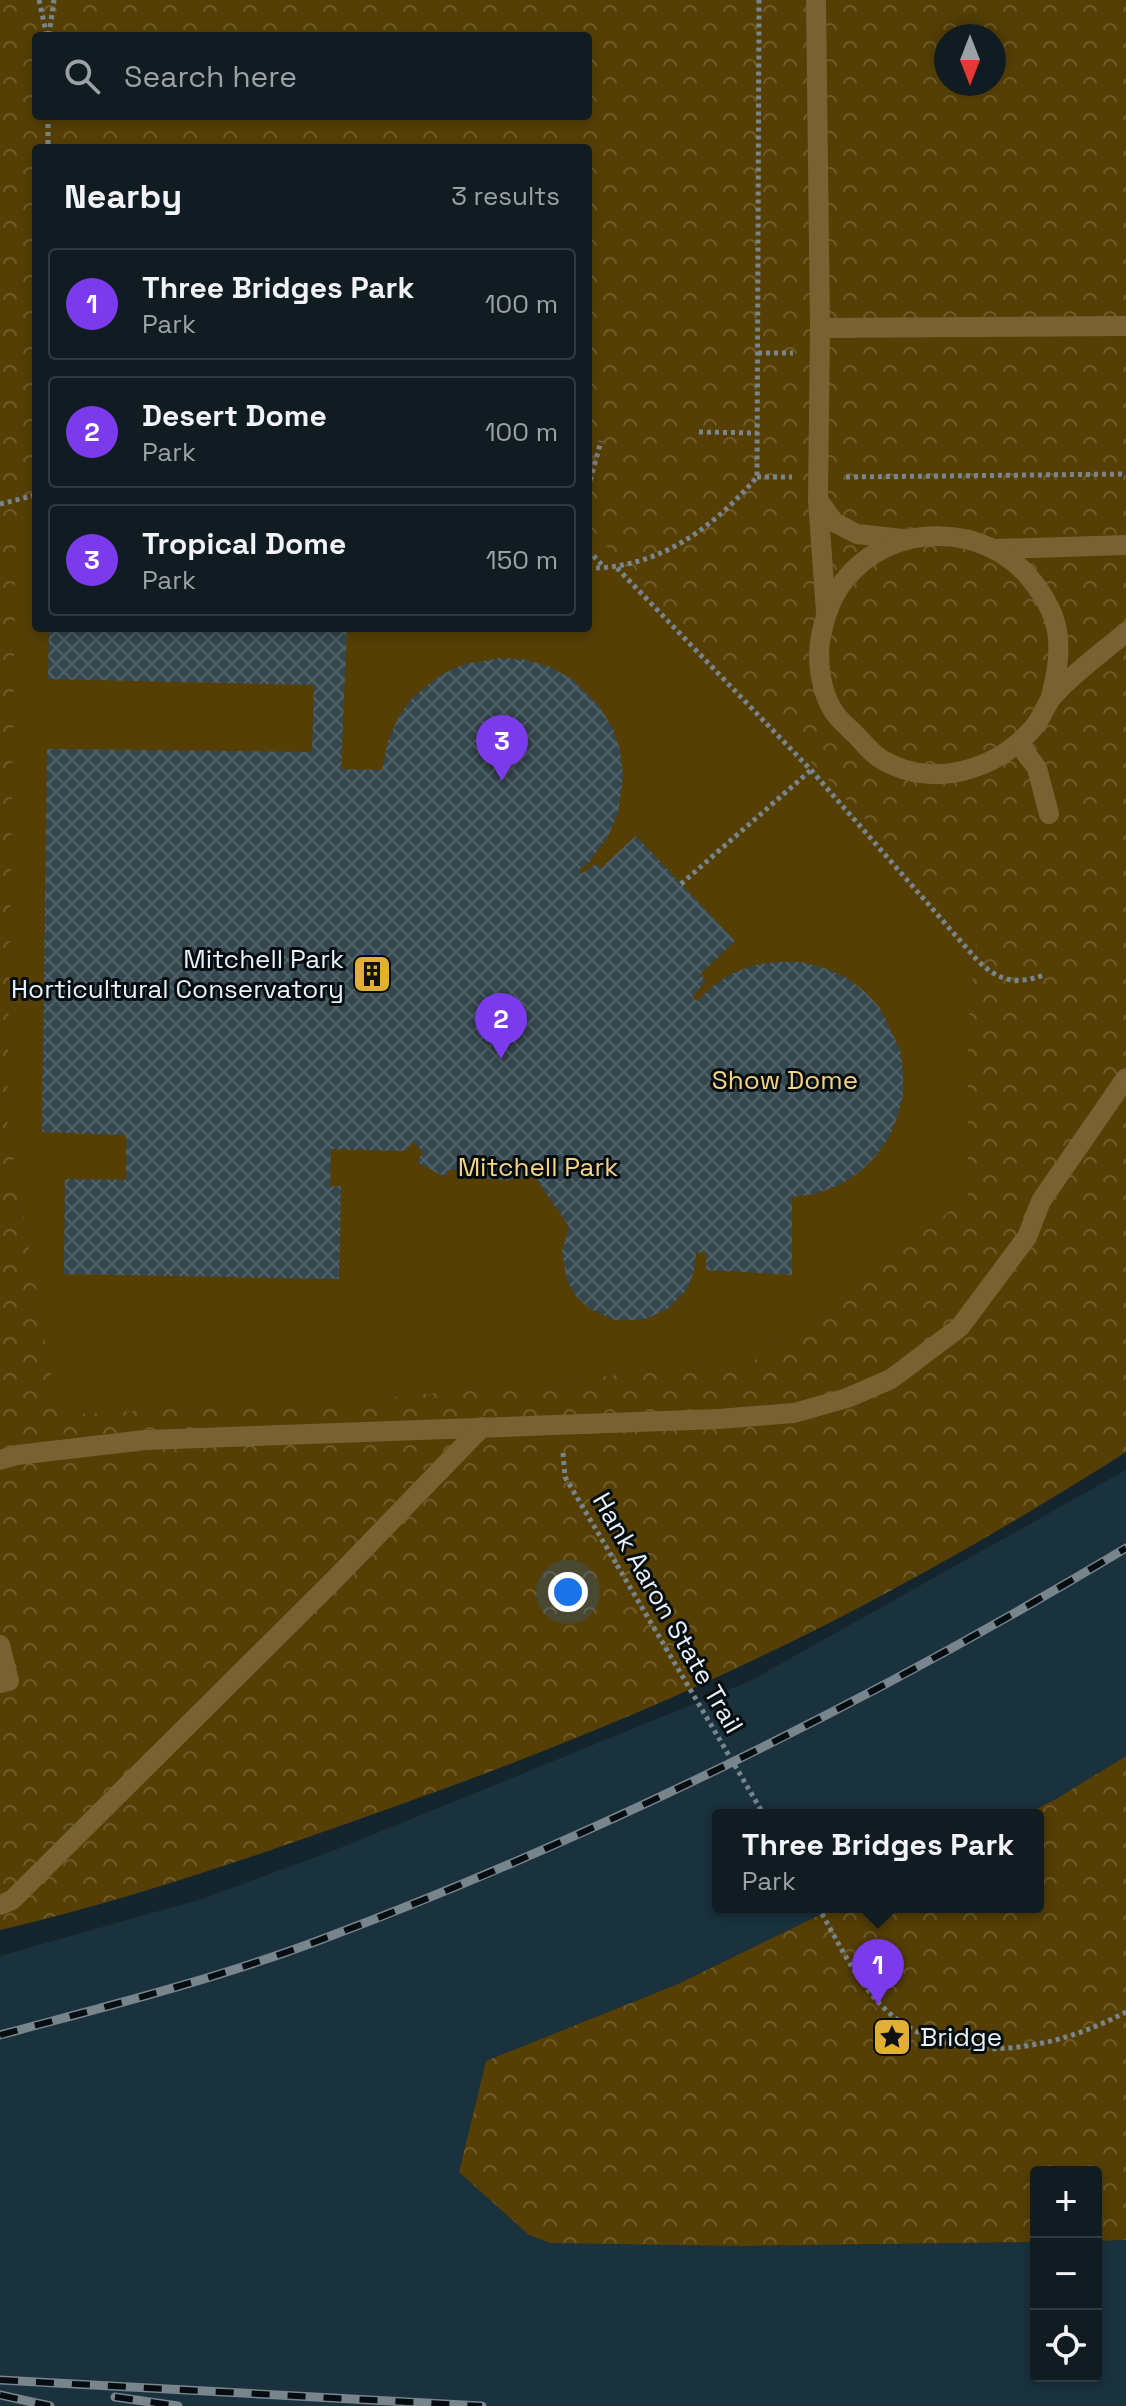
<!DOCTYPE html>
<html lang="en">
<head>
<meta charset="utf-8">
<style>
	body { margin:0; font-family:"Space Grotesk",sans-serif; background:#19252a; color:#f1f3f6 }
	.controls { position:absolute; right:24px; bottom:24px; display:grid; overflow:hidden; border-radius:8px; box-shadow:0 4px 12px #0003 }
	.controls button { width:72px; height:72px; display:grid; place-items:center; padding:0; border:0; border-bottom:2px solid #303a40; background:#101c22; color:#f1f3f6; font:40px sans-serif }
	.compass { position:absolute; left:934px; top:24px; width:72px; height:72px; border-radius:50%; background:#101c22; box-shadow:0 4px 12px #0003; rotate:180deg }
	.you { position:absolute; left:568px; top:1592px; width:28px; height:28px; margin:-20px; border:6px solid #fff; border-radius:50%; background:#1a73e8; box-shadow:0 0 0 12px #1a73e833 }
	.badge { display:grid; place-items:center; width:52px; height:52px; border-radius:50%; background:#7c3aed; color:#fff; font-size:26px; font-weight:700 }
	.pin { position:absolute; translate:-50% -66px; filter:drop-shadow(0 2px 4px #0008) }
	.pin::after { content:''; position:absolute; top:42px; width:28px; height:24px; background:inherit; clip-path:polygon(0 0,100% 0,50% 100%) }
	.popup { position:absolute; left:712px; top:1809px; width:332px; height:104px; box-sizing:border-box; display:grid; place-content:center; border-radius:8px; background:#101c22; filter:drop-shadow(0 2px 6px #0005); font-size:26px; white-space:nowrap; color:#9ca1a5 }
	.popup b { font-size:30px; color:#f1f3f6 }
	.popup::after { content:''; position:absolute; left:50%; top:100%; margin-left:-16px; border:16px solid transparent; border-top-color:#101c22 }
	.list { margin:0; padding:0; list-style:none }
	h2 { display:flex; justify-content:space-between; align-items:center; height:104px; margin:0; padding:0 32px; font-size:34px }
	h2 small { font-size:26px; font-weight:400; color:#9ca1a5 }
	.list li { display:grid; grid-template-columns:52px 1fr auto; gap:24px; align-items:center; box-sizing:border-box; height:112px; margin:0 16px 16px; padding:0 16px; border:2px solid #303a40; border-radius:8px }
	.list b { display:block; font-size:30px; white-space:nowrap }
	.list p { margin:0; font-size:26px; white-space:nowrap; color:#9ca1a5 }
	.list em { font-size:26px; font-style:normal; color:#9ca1a5 }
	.icon { flex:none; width:44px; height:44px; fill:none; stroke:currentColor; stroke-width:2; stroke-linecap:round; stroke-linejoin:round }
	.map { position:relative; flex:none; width:1126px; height:2406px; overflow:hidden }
	.search { position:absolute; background:#101c22; box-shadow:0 4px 12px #0003; left:32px; top:32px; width:560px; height:88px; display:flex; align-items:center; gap:20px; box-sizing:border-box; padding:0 28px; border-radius:8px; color:#9ca1a5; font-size:30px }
	.panel { position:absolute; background:#101c22; box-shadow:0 4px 12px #0003; left:32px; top:144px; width:560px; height:488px; border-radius:8px }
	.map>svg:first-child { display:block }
</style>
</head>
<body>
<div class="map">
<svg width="1126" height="2406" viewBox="0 0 1126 2406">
	<defs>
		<pattern id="park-crowns" width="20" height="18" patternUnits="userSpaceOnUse" patternTransform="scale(2)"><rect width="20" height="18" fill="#553f05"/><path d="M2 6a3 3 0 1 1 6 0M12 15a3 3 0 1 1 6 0" fill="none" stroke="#6d5b2a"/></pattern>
		<pattern id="building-cross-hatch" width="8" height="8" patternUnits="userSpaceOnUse" patternTransform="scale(2)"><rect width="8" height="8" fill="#34464e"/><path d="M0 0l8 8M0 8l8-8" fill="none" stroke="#516168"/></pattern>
	</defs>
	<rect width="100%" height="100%" fill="#15252d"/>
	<polygon fill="#19323d" points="1126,1470 1126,1756 1056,1799 1024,1815 718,1815 718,1907 836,1907 678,1984 486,2061 459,2172 529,2235 742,2246 1036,2242 1036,2376 1096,2376 1096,2241 1126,2240 1126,2406 0,2406 0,1956 205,1898 340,1848 750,1681"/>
	<g fill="url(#park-crowns)" fill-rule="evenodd">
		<path d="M 0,0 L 1126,0 L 1126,1452 C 1008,1527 886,1597 760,1657 C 629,1720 491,1773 354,1821 C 238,1862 120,1902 0,1930 ZM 36,36 L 588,36 L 588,116 L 36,116 ZM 946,36 L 994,36 L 994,84 L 946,84 ZM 36,148 L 588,148 L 588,628 L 36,628 Z"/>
		<polygon points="1126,1756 1126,2240 1096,2241 1096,2172 1036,2172 1036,2242 742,2246 551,2243 529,2235 459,2172 486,2061 678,1984 836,1907 1038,1907 1038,1815 1024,1815 1056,1799"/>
	</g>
	<polygon fill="#553f05" points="16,521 36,522 36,628 588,628 588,527 977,937 968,1030 968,1197 752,1362 384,1398 58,1415 7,1120"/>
	<polygon fill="url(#building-cross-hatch)" points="49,628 347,628 341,769 382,770 388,741 398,718 412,698 442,674 465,664 502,658 526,660 550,667 572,679 599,706 612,727 620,750 623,776 618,813 608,836 590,861 578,871 581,874 596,864 601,868 636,836 735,941 700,974 706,981 692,997 697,1001 714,985 733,973 755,965 778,962 801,962 824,968 845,977 864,991 880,1008 900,1050 903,1073 903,1095 897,1118 888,1139 874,1158 857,1174 837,1186 815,1194 792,1197 792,1275 706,1270 706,1252 696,1253 694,1271 687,1289 668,1309 643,1320 615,1320 590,1309 576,1296 567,1280 562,1253 569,1226 534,1176 509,1180 484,1179 450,1169 445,1177 417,1162 423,1152 413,1142 405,1151 331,1149 330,1187 341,1186 339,1279 64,1274 65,1179 126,1180 126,1135 42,1132 47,749 312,752 314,685 48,679"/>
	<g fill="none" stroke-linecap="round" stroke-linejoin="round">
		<g stroke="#78858c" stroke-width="5" stroke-dasharray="4 4" stroke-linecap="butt">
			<polyline points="39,0 47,36"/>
			<polyline points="49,35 54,0"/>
			<polyline points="48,116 48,148"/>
			<polyline points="758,353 793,353"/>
			<polyline points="699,432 757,433"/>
			<polyline points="757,477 792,477"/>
			<polyline points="846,477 1126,474"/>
			<polyline points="588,488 601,441"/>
			<polyline points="0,504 36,495"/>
			<polyline points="588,550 604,567"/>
			<path d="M 588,568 C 658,569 713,528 757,477 L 759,0"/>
			<path d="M 617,568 L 811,770 L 978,961 C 999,981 1016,985 1044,975"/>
			<polyline points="681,884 811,770"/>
			<polyline points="563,1453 565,1477 617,1565"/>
			<path d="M 818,1907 C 838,1941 856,1982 885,2009 C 951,2072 1055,2050 1126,2012"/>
		</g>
		<g stroke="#796231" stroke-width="20">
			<polyline points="816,0 820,328 818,500 826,612"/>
			<polyline points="820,328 1126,326"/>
			<polyline points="818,500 834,522 857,534 903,539"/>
			<polyline points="997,549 1126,545"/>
			<path d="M 1051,697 C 1056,675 1061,654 1057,631 C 1054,613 1044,596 1033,582 C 988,522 891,520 844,581 C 831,597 825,616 821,636 C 816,659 821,693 834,712 C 839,720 848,727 855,734 C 863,742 872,754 881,759 C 933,790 997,770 1034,727 C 1042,718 1045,705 1053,696 C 1074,672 1102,653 1126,632"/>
			<polyline points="1018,743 1037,768 1049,814"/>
			<polyline points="0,1460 17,1455 145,1440 719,1419 794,1413 847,1398 891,1379 960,1327 1027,1237 1041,1201 1126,1078"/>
			<polyline points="0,1645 9,1681 0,1683"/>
			<polyline points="0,1905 12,1900 335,1579 482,1427"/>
		</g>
		<g stroke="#78858c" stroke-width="9">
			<g id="rail">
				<path d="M 0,2035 C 108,2006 216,1979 320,1940 C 601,1835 869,1702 1126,1548"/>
				<polyline points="0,2380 482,2406"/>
				<polyline points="0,2395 50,2406"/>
				<polyline points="115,2397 178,2406"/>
			</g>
		</g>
		<use href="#rail" stroke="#060d10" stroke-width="6" stroke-dasharray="18" stroke-linecap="butt"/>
		<polyline stroke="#78858c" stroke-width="5" stroke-dasharray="4 4" stroke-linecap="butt" points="617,1565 764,1815"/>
	</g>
	<defs>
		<g id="building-square" transform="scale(2)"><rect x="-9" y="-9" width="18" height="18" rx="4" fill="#e1af34" stroke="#060d10"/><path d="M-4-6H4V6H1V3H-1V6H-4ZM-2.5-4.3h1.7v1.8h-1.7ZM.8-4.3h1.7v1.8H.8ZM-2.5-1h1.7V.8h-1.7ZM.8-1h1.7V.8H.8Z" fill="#111"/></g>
		<g id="sight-square" transform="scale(2)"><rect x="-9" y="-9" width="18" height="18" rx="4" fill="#e1af34" stroke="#060d10"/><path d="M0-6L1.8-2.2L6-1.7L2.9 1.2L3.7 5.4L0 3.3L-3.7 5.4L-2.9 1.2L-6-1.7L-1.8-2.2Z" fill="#111"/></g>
	</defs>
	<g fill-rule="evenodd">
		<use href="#building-square" x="372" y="974"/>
		<use href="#sight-square" x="892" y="2037"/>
	</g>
	<g text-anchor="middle" stroke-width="6" stroke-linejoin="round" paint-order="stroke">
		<g font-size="26" fill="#e7f1f6" stroke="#060d10" text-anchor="end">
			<text x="344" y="968">Mitchell Park<tspan x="344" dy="30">Horticultural Conservatory</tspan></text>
			<text x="920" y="2046" text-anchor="start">Bridge</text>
		</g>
		<g font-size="26" fill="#f8d384" stroke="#060d10">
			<text x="785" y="1089">Show Dome</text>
			<text x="538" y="1176">Mitchell Park</text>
		</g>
		<g font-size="26" fill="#e7f1f6" stroke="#060d10">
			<text transform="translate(668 1613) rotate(60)" y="9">Hank Aaron State Trail</text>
		</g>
	</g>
</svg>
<div class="controls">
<button>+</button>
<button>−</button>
<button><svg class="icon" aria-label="locate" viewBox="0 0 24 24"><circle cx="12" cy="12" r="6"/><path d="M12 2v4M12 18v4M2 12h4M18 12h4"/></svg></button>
</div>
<svg class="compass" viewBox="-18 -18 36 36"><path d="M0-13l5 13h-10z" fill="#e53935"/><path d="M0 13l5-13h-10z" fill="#9ca1a5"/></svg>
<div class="you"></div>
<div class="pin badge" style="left:878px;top:2005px">1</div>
<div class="popup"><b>Three Bridges Park</b>Park</div>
<div class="pin badge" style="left:501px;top:1059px">2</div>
<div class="pin badge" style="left:502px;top:781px">3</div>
<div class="search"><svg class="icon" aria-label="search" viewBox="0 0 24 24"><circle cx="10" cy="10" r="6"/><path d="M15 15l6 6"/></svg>Search here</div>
<section class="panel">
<h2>Nearby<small>3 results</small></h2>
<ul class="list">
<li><span class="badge">1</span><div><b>Three Bridges Park</b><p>Park</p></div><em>100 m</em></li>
<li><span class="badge">2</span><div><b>Desert Dome</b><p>Park</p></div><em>100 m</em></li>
<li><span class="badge">3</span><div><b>Tropical Dome</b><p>Park</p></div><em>150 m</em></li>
</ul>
</section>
</div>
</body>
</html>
